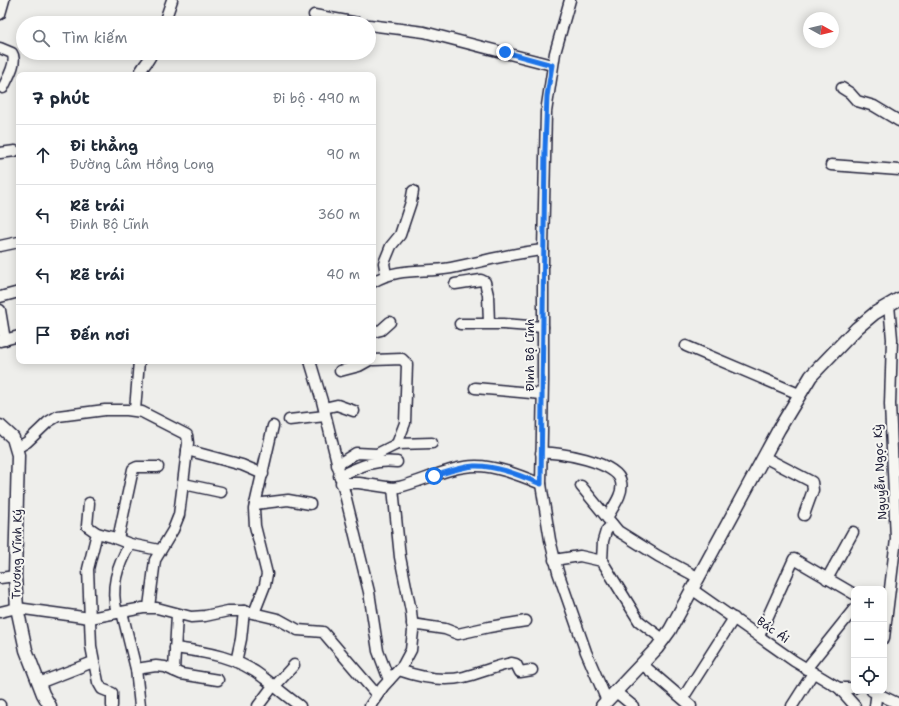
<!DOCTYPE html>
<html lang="vi">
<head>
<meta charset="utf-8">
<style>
	body { margin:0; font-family:"Shantell Sans",sans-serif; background:#f6f6f7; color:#1f2937 }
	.controls { position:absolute; right:12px; bottom:12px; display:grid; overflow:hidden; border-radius:8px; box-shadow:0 2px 10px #0003 }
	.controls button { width:36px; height:36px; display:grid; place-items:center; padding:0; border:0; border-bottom:1px solid #e0e1e3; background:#fff; color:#1f2937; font:20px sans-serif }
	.compass { position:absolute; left:803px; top:12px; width:36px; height:36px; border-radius:50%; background:#fff; box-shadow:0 2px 10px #0003; rotate:98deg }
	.stop { position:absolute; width:12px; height:12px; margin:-9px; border:3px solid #1a73e8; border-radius:50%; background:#fff }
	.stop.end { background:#1a73e8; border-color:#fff; box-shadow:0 1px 4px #0008 }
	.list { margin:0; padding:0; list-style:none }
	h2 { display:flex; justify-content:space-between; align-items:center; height:52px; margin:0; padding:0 16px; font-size:17px }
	h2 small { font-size:13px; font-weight:400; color:#747a83 }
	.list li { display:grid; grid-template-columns:26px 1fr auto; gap:12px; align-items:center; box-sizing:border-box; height:60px; padding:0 16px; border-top:1px solid #e0e1e3 }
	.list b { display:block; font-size:15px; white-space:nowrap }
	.list p { margin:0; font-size:13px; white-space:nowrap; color:#747a83 }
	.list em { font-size:13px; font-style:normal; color:#747a83 }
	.icon { flex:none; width:22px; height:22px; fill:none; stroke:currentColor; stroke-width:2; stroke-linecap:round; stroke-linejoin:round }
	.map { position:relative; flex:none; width:899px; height:706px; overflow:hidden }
	.search { position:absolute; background:#fff; box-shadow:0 2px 10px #0003; left:16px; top:16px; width:360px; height:44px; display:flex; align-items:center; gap:10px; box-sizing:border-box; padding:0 14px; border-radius:22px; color:#747a83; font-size:15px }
	.panel { position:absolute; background:#fff; box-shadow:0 2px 10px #0003; left:16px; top:72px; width:360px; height:292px; border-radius:8px }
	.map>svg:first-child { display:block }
</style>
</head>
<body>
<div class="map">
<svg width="899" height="706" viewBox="0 0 899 706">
	<rect width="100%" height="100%" fill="#eeeeeb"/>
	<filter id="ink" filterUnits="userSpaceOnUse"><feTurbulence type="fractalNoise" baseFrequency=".025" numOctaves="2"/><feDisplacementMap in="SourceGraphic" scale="8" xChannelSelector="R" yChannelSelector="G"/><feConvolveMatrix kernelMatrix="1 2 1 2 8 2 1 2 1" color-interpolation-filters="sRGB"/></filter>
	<g filter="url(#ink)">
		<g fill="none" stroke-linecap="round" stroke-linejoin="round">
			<g stroke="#22223b" stroke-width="13">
				<g id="minor">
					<polyline points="570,0 555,53 546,112 543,250 543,380 541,484 550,540 558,572 586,652 607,701"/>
					<polyline points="0,14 4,0"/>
					<polyline points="314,15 358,23"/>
					<polyline points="164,23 172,0"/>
					<polyline points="369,25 424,32 552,65"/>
					<path d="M 0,48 L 12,53 C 18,62 7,79 3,88"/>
					<path d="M 139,75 C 142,66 149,62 152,53"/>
					<polyline points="842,88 850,93 857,101 874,106 899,121"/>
					<polyline points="0,153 15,151"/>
					<polyline points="831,165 899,170"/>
					<polyline points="0,246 19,242"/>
					<polyline points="386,275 384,263 391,246 400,235 411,202 413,191"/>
					<path d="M 373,282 C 398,267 424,273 451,268 C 482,262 511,253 543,250"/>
					<polyline points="455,284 481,280 485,282 488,295 489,323"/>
					<polyline points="0,297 19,292"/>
					<polyline points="0,310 5,340"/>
					<polyline points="460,324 503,324 543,327"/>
					<polyline points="373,332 381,330 390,322"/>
					<polyline points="0,341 19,336"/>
					<polyline points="686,346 799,394"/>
					<polyline points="373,360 402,359 407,364 405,423 397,444"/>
					<polyline points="310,361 322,401 369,592 378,651 389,680"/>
					<polyline points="340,371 359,366 368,361"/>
					<polyline points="475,388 542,394"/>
					<polyline points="324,408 337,405 354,411"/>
					<polyline points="135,410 139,361"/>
					<polyline points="289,420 325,416"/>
					<polyline points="17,448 27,442 48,422 58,416 105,410 127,410 142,412 187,435 188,443 179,515 173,530 155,560 149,607"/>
					<polyline points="187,450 242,465 263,474"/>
					<path d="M 541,453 C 557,451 618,462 621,482 C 624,494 612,508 607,518"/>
					<polyline points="764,457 812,482 813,490 804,515"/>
					<polyline points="337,465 356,453 377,454 397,444 432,443"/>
					<path d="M 339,476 C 359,467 375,459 397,462"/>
					<path d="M 341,483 L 359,483 L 393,488 L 399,487 C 424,481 450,466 476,466 C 497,466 521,476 541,484"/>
					<polyline points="184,484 221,492"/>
					<polyline points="581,486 618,531 658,556 699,578"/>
					<polyline points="89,503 87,526 97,533 88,569 91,646 98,682 102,689 112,693 112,706"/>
					<polyline points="255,504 288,500 310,504"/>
					<polyline points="612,524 606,531 603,541 602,561 639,621 664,640"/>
					<polyline points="97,533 112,537 130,544 159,550"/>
					<polyline points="118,539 133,469 137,467 158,467"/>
					<polyline points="554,560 580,556 602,561"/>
					<polyline points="0,578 15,576"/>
					<polyline points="827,579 853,532"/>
					<polyline points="693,590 794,661 839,688 855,706"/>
					<polyline points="0,612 17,608 90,618 143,608 157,608 191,617 205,616 228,611 244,611 278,619 298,630 323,632 377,695"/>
					<polyline points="122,612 136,669 140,706"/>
					<path d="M 117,613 C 110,588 117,566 130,544"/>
					<polyline points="254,613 265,585 267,574 255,526 254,509 273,426"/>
					<polyline points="412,624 445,629 458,634 489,627 526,621"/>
					<polyline points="759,636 794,559 854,594"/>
					<polyline points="884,638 896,539 890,404 892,339 889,305"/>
					<path d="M 175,648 C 206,652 238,657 264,678 C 276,687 287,697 300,706"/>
					<polyline points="236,662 241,639 244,611"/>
					<polyline points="642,664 691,706"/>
					<polyline points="136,669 156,666 165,667 181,674 218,680"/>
					<polyline points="806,669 854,609"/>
					<path d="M 399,670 C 419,677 443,682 464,677 C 480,673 496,666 512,663 L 516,664 L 520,672 L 532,670"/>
					<polyline points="174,671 177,614"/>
					<polyline points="39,683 93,662"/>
					<polyline points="274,687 294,665"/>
					<polyline points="839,688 854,688"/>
					<polyline points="872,691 899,704"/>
					<polyline points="616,692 633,706"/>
					<polyline points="683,698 734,618"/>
					<polyline points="0,705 0,706"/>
					<polyline points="258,706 273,686"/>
					<polyline points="370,706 383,687 403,665 411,650 413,631 411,611 400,557 393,488"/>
					<polyline points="792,706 813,673"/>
					<polyline points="875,706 877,691"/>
				</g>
			</g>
			<g stroke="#22223b" stroke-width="15">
				<g id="major">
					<polyline points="0,426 13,438 18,455 15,576 17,608 26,650 43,694 50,706"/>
					<polyline points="602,706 657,648 670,630 779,429 811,376 857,328 875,313 899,299"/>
				</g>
			</g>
			<use href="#minor" stroke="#f6f6f2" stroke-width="10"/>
			<use href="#major" stroke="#f6f6f2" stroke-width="12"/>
		</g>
	</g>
	<g fill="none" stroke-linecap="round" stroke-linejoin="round" filter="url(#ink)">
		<path stroke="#1a73e8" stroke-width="5" d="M 434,476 C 447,472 461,467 474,466 C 496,465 521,476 541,484 L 545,149 L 547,96 L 552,65 L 505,52"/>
	</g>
	<g text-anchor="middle" stroke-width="4" stroke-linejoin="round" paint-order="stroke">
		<g font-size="12" fill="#22223b" stroke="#f6f6f2">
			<text transform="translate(530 355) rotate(-90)" y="4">Đinh Bộ Lĩnh</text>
			<text transform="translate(880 472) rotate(-93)" y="4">Nguyễn Ngọc Kỳ</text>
			<text transform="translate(17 554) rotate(-89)" y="4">Trương Vĩnh Ký</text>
			<text transform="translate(773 630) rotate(35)" y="4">Bác Ái</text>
		</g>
	</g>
</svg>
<div class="controls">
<button>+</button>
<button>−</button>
<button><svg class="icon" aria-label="locate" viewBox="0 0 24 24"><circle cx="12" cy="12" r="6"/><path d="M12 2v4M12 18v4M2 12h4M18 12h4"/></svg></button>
</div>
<svg class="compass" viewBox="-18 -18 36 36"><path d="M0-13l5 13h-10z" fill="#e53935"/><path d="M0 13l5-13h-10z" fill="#747a83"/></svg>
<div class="stop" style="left:434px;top:476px"></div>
<div class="stop end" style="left:505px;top:52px"></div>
<div class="search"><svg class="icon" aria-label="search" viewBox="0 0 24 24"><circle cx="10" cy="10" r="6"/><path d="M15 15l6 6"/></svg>Tìm kiếm</div>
<section class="panel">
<h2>7 phút<small>Đi bộ · 490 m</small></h2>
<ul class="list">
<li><svg class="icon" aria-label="ahead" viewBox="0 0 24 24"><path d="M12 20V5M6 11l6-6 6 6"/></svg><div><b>Đi thẳng</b><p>Đường Lâm Hồng Long</p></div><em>90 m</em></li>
<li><svg class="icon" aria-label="left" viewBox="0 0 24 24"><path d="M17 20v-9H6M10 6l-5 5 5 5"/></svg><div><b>Rẽ trái</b><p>Đinh Bộ Lĩnh</p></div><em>360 m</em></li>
<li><svg class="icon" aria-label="left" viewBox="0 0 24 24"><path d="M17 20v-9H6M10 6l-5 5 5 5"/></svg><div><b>Rẽ trái</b></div><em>40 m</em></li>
<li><svg class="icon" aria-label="arrive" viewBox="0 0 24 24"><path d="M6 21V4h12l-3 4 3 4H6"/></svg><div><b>Đến nơi</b></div></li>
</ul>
</section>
</div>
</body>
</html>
